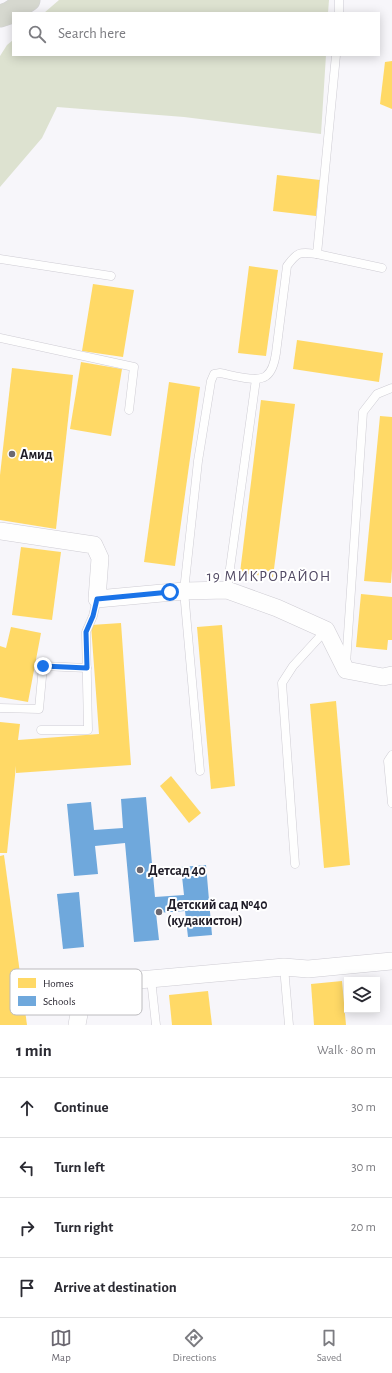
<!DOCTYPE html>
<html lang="en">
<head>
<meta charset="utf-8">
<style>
	body { margin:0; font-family:"Alegreya Sans",sans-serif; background:#f7f7f7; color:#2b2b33 }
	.controls { position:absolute; right:12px; bottom:12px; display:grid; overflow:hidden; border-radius:0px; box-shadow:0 2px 10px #0003 }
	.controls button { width:36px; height:36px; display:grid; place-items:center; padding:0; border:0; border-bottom:1px solid #e1e1e2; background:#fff; color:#2b2b33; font:20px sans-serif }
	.stop { position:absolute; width:12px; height:12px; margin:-9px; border:3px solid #1a73e8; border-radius:50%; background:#fff }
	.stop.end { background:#1a73e8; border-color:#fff; box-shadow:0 1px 4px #0008 }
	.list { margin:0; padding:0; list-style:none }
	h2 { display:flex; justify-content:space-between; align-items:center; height:52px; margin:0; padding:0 16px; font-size:17px }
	h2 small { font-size:13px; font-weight:400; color:#7c7c81 }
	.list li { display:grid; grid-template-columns:26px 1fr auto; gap:12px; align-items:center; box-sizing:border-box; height:60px; padding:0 16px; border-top:1px solid #e1e1e2 }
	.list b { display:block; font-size:15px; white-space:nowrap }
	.list em { font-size:13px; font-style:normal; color:#7c7c81 }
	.icon { flex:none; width:22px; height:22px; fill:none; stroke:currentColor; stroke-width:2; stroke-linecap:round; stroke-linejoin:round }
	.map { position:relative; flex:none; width:392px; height:1025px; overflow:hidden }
	.search { position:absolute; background:#fff; box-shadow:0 2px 10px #0003; left:12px; right:12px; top:12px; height:44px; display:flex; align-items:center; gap:10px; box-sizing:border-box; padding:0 14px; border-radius:0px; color:#7c7c81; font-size:15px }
	.sheet { height:292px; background:#fff }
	nav { display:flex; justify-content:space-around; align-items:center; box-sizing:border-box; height:56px; border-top:1px solid #e1e1e2; background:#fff; font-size:11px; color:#7c7c81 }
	nav a { display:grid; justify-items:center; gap:2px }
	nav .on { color:#6b6871 }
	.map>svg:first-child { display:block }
</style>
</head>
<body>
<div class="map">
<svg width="392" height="1025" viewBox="0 0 392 1025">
	<rect width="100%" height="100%" fill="#f7f6fa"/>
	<g fill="#dde2d0">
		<polygon points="59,0 329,0 328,13 44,13"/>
		<polygon points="13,40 13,55 326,55 321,134 184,117 57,107 42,138 0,187 0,56 7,45"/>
	</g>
	<g fill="#ffd966">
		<polygon points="392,61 392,109 380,104 385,62"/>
		<polygon points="277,175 320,180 316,216 273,211"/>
		<polygon points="249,266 278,270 266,356 238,353"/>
		<polygon points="93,284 134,290 123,357 82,351"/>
		<polygon points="297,340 383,353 379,382 293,369"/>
		<polygon points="81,362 122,369 111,436 70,429"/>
		<polygon points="12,368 73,375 56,529 0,520 0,475"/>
		<polygon points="169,382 200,387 175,566 144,562"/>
		<polygon points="261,400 295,404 273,577 240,573"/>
		<polygon points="380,416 392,417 392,569 391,583 364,581"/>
		<polygon points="21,547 61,552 52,620 12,615"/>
		<polygon points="361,594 392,597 392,640 388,640 387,650 356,647"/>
		<polygon points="121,623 131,765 16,773 16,766 7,853 0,853 0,722 20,724 18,740 99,734 91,625"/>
		<polygon points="222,625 235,786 211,789 197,627"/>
		<polygon points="11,627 41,633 28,702 0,697 0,646 6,648"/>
		<polygon points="336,701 350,865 324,868 310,704"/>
		<polygon points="171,776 201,813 189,823 160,786"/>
		<polygon points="4,855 27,1025 0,1025 0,856"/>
		<polygon points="342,981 346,1025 314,1025 311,984"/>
		<polygon points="208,991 212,1025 172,1025 169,995"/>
	</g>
	<g fill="#6fa8dc">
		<polygon points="146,797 155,897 184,895 181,867 206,865 212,935 188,937 185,911 156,913 159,940 134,942 125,843 95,846 98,874 74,876 67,804 91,802 94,830 123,828 121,799"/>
		<polygon points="79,892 84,947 63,949 57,894"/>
	</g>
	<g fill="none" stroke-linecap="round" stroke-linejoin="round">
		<g stroke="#ceccd3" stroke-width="9">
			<g id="service">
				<polyline points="339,13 339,0"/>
				<polyline points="317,254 382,268"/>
				<polyline points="0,259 111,276"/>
				<polyline points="0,338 134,367 129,410"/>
				<polyline points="227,590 256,379"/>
				<polyline points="346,664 363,412 377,394 392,388"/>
				<polyline points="0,708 39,709 43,666 87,668"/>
				<polyline points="41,730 88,730 86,632 93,616 97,599"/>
				<polyline points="392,755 388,761 392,803"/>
				<path d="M 200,771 L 184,591 L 198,461 L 211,381 L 214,374 L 220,373 C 231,375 257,383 266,376 C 273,371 275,360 276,353 L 287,266 C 298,251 300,252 317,254 L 336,55"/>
				<polyline points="295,864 282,683 293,666 326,630"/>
				<polyline points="284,967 289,1025"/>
				<polyline points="151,979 156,1025"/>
			</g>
		</g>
		<g stroke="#ceccd3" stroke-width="18">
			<g id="minor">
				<polyline points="0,531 94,545 100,558 97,599 184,591 227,590 277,608 326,630 346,670 383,677 392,675"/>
				<path d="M 77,1025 C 80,1007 82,998 94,984 L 284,967 L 308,969 L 392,961"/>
			</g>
		</g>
		<g stroke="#d3d3d6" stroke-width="23">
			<polyline id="trunk" points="0,16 9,13 29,0"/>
		</g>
		<use href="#service" stroke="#fefefe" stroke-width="8"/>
		<use href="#minor" stroke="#fefefe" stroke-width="17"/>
		<use href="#trunk" stroke="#d6d8cf" stroke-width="22"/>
	</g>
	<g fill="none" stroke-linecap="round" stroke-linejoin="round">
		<polyline stroke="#1a73e8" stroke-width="5" points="43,666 87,668 86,632 93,616 97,599 170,592"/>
	</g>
	<g fill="#6b6871" stroke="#fff" stroke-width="1.5">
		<circle cx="12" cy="454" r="4"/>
		<circle cx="140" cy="870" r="4"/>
		<circle cx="159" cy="912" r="4"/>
	</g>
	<g text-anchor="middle" stroke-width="4" stroke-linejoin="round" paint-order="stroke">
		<g font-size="14" font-weight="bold" fill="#1f1c27" stroke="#fff" text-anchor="start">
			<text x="20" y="459">Амид</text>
			<text x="148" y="875">Детсад 40</text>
			<text x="167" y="909">Детский сад №40<tspan x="167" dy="16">(кудакистон)</tspan></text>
		</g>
		<g font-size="15" letter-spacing="1" fill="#514963" stroke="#fff">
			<text x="269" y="581">19 МИКРОРАЙОН</text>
		</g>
	</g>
	<rect x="10" y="969" width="132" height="46" rx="6" fill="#fff" stroke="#bcbbbe" stroke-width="1"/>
	<rect x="18" y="978" width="18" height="10" fill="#ffd966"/>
	<rect x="18" y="996" width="18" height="10" fill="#6fa8dc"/>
	<g font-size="11" fill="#1f1c27">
		<text x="43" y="987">Homes</text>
		<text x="43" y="1005">Schools</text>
	</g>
</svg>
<div class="controls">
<button><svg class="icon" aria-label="layers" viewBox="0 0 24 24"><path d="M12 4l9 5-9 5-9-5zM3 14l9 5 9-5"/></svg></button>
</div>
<div class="stop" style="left:170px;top:592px"></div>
<div class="stop end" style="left:43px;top:666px"></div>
<div class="search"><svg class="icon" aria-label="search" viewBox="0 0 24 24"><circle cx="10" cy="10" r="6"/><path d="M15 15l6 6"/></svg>Search here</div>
</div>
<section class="sheet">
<h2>1 min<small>Walk · 80 m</small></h2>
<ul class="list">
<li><svg class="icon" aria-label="ahead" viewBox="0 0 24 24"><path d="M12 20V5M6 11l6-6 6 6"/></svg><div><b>Continue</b></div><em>30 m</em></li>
<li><svg class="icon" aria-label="left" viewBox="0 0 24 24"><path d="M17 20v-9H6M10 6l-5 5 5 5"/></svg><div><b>Turn left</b></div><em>30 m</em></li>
<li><svg class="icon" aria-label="right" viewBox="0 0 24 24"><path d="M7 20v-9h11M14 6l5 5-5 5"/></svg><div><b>Turn right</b></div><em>20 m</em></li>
<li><svg class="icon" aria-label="arrive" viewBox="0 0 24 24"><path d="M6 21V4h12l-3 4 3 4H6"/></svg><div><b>Arrive at destination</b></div></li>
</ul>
</section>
<nav>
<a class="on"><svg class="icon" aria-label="map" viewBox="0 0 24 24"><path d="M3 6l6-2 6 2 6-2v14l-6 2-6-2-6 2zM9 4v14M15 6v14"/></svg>Map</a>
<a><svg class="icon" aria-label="directions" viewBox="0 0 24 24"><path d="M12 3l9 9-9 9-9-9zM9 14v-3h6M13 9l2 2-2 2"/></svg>Directions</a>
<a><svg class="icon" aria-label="saved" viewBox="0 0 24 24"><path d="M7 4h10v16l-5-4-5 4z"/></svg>Saved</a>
</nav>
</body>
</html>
